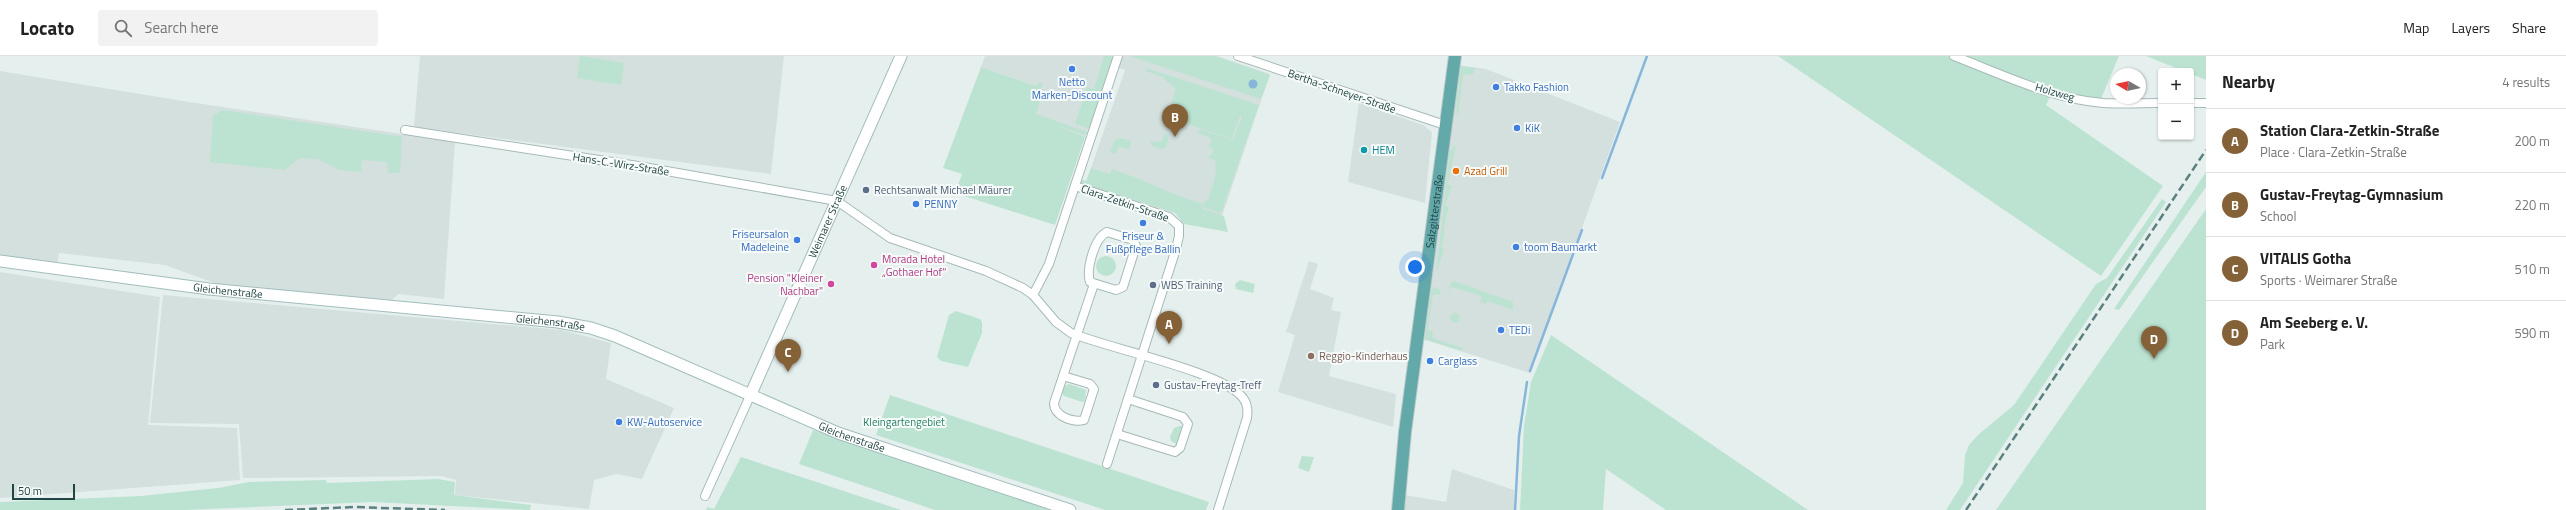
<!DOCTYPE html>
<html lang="en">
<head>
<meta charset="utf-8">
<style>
	body { margin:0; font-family:"Titillium Web",sans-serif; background:#f2f2f2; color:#222 }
	.controls { position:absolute; right:12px; top:12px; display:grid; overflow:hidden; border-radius:4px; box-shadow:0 1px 3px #0004 }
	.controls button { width:36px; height:36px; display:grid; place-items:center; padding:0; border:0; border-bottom:1px solid #e0e0e0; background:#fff; color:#222; font:20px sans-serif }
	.compass { position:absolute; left:2110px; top:12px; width:36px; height:36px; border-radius:50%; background:#fff; box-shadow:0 1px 3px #0004; rotate:279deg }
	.scale { position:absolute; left:12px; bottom:10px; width:63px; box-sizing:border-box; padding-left:4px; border:2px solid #214444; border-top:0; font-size:11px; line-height:14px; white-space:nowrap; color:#214444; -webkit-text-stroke:3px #f6fbfa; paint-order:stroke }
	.you { position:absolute; left:1415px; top:211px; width:14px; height:14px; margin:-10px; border:3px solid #fff; border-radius:50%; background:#1a73e8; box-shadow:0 0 0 6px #1a73e833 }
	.badge { display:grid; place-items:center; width:26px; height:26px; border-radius:50%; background:#856138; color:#fff; font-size:13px; font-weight:700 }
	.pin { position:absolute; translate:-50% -33px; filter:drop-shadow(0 1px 2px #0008) }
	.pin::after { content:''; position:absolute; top:21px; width:14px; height:12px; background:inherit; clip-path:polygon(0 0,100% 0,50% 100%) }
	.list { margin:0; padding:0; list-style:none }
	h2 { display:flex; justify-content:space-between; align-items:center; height:52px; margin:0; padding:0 16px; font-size:17px }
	h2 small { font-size:13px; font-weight:400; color:#767676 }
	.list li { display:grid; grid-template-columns:26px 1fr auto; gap:12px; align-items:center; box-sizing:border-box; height:64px; padding:0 16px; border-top:1px solid #e0e0e0 }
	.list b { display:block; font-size:15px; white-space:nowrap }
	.list p { margin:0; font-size:13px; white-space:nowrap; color:#767676 }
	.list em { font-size:13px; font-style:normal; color:#767676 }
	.icon { flex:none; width:22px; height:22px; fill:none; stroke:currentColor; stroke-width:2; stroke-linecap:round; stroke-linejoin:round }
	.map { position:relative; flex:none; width:2206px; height:454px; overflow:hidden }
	header { display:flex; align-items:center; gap:24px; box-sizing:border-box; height:56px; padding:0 20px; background:#fff; border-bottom:1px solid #e0e0e0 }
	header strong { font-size:19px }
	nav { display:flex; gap:22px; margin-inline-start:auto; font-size:14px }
	.search { width:280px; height:36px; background:#f2f2f2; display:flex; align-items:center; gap:10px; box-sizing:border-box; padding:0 14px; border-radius:4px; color:#767676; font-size:15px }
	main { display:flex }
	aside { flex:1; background:#fff }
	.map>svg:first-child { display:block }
</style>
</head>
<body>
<header>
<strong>Locato</strong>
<div class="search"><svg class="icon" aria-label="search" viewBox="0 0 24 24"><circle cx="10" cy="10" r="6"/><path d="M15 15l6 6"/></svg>Search here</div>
<nav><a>Map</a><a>Layers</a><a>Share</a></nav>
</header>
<main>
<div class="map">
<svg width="2206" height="454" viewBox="0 0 2206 454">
	<rect width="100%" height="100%" fill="#e5f0ee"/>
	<g fill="#d3e0de">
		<polygon points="420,0 784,0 771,118 414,71"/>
		<polygon points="985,0 1115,0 1100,45 1085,81 1026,58 1036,30 981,11"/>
		<polygon points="1122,0 1217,0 1270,18 1222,160 1090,115 1125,14 1119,12"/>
		<polygon points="1458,9 1486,13 1620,66 1530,317 1422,283"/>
		<polygon points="0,15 189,46 455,86 444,243 398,238 391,245 220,229 165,209 59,197 57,210 0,200"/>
		<polygon points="1359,47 1423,69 1432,76 1425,147 1348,126"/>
		<polygon points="1309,205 1318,208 1310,233 1334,242 1331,254 1341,256 1329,320 1396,338 1393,371 1278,336 1295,279 1286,276"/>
		<polygon points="0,216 160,241 148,369 237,372 240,424 0,442"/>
		<polygon points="163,239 562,274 611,287 606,323 674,352 642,423 617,418 594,424 589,453 455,439 456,424 441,420 243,422 239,368 150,367"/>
		<polygon points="1452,413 1514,434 1514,454 1404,454 1405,439 1446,446"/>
	</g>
	<g fill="#bce3d1">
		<polygon points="580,0 624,7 621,29 577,22"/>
		<polygon points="1104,0 1115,0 1089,72 1075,68 1087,31 1094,33"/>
		<polygon points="1130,0 1215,0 1270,19 1261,43"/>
		<polygon points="1778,0 2119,0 2101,43 2051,39 2046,49 2163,130 2101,220"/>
		<polygon points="2146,0 2206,0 2206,24 2191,18 2191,15 2183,15"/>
		<polygon points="1461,10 1475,12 1473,18 1463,19 1458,60 1456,54"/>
		<polygon points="981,11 1036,30 1038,26 1043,28 1040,35 1043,36 1036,58 1087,76 1085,79 1055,69 1085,81 1055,169 955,137 962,118 943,112"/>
		<polygon points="1146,12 1259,49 1221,157 1204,152 1203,146 1208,144 1216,118 1215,104 1208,102 1213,96 1212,91 1208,91 1211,87 1210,82 1198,77 1199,73 1233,84 1242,60 1240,60 1232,83 1178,65 1175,69 1169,55 1176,33 1162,21 1146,15"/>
		<polygon points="222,54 402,81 400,117 388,117 387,106 362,104 361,116 339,114 318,103 300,102 285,114 210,106 213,60"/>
		<polygon points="1165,77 1169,80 1166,91 1162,93 1152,90 1150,86 1162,85"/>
		<polygon points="1121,82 1131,85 1129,94 1119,90 1116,98 1110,96 1114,85"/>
		<path d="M 1456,88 L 1448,128 L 1452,130 L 1445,149 L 1449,152 C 1443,165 1445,177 1442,192 L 1444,193 L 1436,217 L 1450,95 Z"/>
		<path d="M 1091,112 L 1110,118 L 1112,113 C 1143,123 1169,138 1203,148 L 1203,153 L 1224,160 L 1228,176 L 1184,168 L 1175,157 L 1083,128 L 1080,123 L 1086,125 Z"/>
		<polygon points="2206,116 2206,131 2119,254 2114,253"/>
		<polygon points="2162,143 2166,146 1960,454 1946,454 1963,427 1965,399 1969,389 1979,378 2014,349 2096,228 2107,222"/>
		<polygon points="2206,153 2206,454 1996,454"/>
		<circle cx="1106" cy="210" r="10"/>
		<polygon points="1240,224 1255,228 1253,237 1236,233 1235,228"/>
		<polygon points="1454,225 1513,246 1513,254 1488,245 1486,248 1480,246 1482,240 1451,231 1449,239 1450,227"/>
		<polygon points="1435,231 1440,234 1441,238 1433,239 1428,274 1433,276 1432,282 1463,292 1462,295 1425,283 1432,232"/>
		<polygon points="956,255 980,263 982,266 982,277 968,311 941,305 937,301 949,259"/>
		<circle cx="1455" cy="262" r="5"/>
		<polygon points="1551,279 1808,454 1666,454 1606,413 1603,454 1520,454 1524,370 1531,326"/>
		<polygon points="1069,328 1086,334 1085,345 1082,346 1064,340 1062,337 1065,330"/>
		<polygon points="890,339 1209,446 1206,454 1105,454 876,379"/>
		<polygon points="1179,370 1184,370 1178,389 1171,385 1170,381 1174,372"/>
		<polygon points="813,374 1053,454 935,454 799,408"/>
		<polygon points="1302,400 1314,401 1309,416 1298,412"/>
		<polygon points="741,401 901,454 706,454 707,451 714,453"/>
		<polygon points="438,423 455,426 454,439 531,449 530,454 373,446 184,454 0,454 0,446 141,440 218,432 249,426 326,424 327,427"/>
	</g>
	<circle fill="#87b6da" cx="1253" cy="28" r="4.5"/>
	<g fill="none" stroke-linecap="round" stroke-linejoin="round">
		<g stroke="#87b6da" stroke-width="2.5">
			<polyline points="1602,122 1647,0"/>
			<polyline points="1530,315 1582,174"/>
			<polyline points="1515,454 1519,380 1527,326"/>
		</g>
		<g stroke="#a6b9b8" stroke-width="10">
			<g id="street">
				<polyline points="1238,0 1445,69"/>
				<path d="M 1954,0 C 2001,18 2052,43 2103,47 C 2122,48 2142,47 2161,47"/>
				<polyline points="2191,47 2206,47"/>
				<path d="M 405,74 L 638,110 L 837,145 L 890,182 L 986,215 L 1023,232 L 1033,239 L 1056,266 L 1071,277 C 1107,292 1224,316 1243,342 C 1248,348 1248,355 1247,362 L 1218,454"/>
				<polyline points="1075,130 1169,161 1179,170 1179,180 1176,193 1107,408"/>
				<path d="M 1107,176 L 1133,184 L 1136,190 L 1123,231 L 1116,234 L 1090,226 C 1086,214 1094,182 1107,176 Z"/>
				<polyline points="1033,239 1049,208 1118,0"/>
				<path d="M 1063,320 L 1090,328 L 1094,333 L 1084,364 C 1073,367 1054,360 1054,347 L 1094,228"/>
				<polyline points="1117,378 1175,396 1180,392 1188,368 1183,361 1128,343"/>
				<polyline points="705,440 750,340"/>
			</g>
		</g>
		<g stroke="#a2bdbc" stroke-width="13">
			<g id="secondary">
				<path id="s1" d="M 0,205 L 209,233 L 558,266 L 591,272 L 615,280 L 838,377 L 1070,454"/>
				<path id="s2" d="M 750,340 L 901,0"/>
			</g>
		</g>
		<g stroke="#c1cbcb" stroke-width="14">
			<g id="primary">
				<path id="s3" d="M 1398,454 L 1405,376 L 1455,0"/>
			</g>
		</g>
		<use href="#street" stroke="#fff" stroke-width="8"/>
		<use href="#secondary" stroke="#fff" stroke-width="11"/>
		<use href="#primary" stroke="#64a9aa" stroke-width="12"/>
		<g stroke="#5c7f7f" stroke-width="2.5" stroke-dasharray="8 4" stroke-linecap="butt">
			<polyline points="285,454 354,451 445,454"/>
			<polyline points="1966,454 2206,94"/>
		</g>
	</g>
	<g fill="#3f7fe0" stroke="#f6fbfa" stroke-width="1.5">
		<circle cx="1072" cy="13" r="4"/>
		<circle cx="1496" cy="31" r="4"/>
		<circle cx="1517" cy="72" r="4"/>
		<circle cx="916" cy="148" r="4"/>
		<circle cx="1143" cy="167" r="4"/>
		<circle cx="797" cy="184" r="4"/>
		<circle cx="1516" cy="191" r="4"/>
		<circle cx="1501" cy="274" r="4"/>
		<circle cx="1430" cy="305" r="4"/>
		<circle cx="619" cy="366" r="4"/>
	</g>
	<circle fill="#0f9aa8" stroke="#f6fbfa" stroke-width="1.5" cx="1364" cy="94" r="4"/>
	<circle fill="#e8710a" stroke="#f6fbfa" stroke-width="1.5" cx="1456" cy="115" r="4"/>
	<g fill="#5c6f8a" stroke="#f6fbfa" stroke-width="1.5">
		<circle cx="866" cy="134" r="4"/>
		<circle cx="1153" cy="229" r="4"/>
		<circle cx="1156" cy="329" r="4"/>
	</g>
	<g fill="#d1479c" stroke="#f6fbfa" stroke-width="1.5">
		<circle cx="874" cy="209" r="4"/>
		<circle cx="831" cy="228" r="4"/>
	</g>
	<circle fill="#8d6e63" stroke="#f6fbfa" stroke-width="1.5" cx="1311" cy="300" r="4"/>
	<g text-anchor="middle" stroke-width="4" stroke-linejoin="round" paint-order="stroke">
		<g font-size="11" fill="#366cbe" stroke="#f6fbfa" text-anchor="start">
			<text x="1072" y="30" text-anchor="middle">Netto<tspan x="1072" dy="13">Marken-Discount</tspan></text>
			<text x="1504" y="35">Takko Fashion</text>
			<text x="1525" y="76">KiK</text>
			<text x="924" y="152">PENNY</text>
			<text x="789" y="182" text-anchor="end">Friseursalon<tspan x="789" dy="13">Madeleine</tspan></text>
			<text x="1143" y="184" text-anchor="middle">Friseur &amp;<tspan x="1143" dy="13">Fußpflege Ballin</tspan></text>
			<text x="1524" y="195">toom Baumarkt</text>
			<text x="1509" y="278">TEDi</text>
			<text x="1438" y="309">Carglass</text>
			<text x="627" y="370">KW-Autoservice</text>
		</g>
		<g font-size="11" fill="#214444" stroke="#f6fbfa">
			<text transform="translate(1342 35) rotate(19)" y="4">Bertha-Schneyer-Straße</text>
			<text transform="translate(2055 36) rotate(16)" y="4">Holzweg</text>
			<text transform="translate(621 108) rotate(9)" y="4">Hans-C.-Wirz-Straße</text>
			<text transform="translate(1125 147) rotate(19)" y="4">Clara-Zetkin-Straße</text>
			<text dy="4" stroke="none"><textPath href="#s3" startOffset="301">Salzgitterstraße</textPath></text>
			<text dy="4" stroke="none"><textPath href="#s2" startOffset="191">Weimarer Straße</textPath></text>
			<text dy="4" stroke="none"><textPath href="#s1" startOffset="230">Gleichenstraße</textPath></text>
			<text dy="4" stroke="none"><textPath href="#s1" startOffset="554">Gleichenstraße</textPath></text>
			<text dy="4" stroke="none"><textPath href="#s1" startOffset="878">Gleichenstraße</textPath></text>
		</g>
		<g font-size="11" fill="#0d838f" stroke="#f6fbfa" text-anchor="start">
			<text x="1372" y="98">HEM</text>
		</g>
		<g font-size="11" fill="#c56008" stroke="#f6fbfa" text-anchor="start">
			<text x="1464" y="119">Azad Grill</text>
		</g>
		<g font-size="11" fill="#4e5e75" stroke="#f6fbfa" text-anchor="start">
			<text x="874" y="138">Rechtsanwalt Michael Mäurer</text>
			<text x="1161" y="233">WBS Training</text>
			<text x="1164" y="333">Gustav-Freytag-Treff</text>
		</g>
		<g font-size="11" fill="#b23c85" stroke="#f6fbfa" text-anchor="start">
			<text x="882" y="207">Morada Hotel<tspan x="882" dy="13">„Gothaer Hof“</tspan></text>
			<text x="823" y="226" text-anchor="end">Pension "Kleiner<tspan x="823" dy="13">Nachbar"</tspan></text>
		</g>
		<g font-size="11" fill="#785e54" stroke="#f6fbfa" text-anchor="start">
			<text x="1319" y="304">Reggio-Kinderhaus</text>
		</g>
		<g font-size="11" fill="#268162" stroke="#f6fbfa">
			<text x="904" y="370">Kleingartengebiet</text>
		</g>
	</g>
</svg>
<div class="controls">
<button>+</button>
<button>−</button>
</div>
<svg class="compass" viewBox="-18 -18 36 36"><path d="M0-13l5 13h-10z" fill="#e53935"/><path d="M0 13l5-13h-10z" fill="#767676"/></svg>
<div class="scale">50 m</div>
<div class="you"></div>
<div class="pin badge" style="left:1169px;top:288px">A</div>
<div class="pin badge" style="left:1175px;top:81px">B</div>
<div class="pin badge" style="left:788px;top:316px">C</div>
<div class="pin badge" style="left:2154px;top:303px">D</div>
</div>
<aside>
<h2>Nearby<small>4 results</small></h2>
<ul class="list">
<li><span class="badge">A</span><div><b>Station Clara-Zetkin-Straße</b><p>Place · Clara-Zetkin-Straße</p></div><em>200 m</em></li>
<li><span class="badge">B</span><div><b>Gustav-Freytag-Gymnasium</b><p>School</p></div><em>220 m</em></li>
<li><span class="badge">C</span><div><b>VITALIS Gotha</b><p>Sports · Weimarer Straße</p></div><em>510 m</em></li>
<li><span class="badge">D</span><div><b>Am Seeberg e. V.</b><p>Park</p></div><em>590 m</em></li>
</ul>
</aside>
</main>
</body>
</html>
